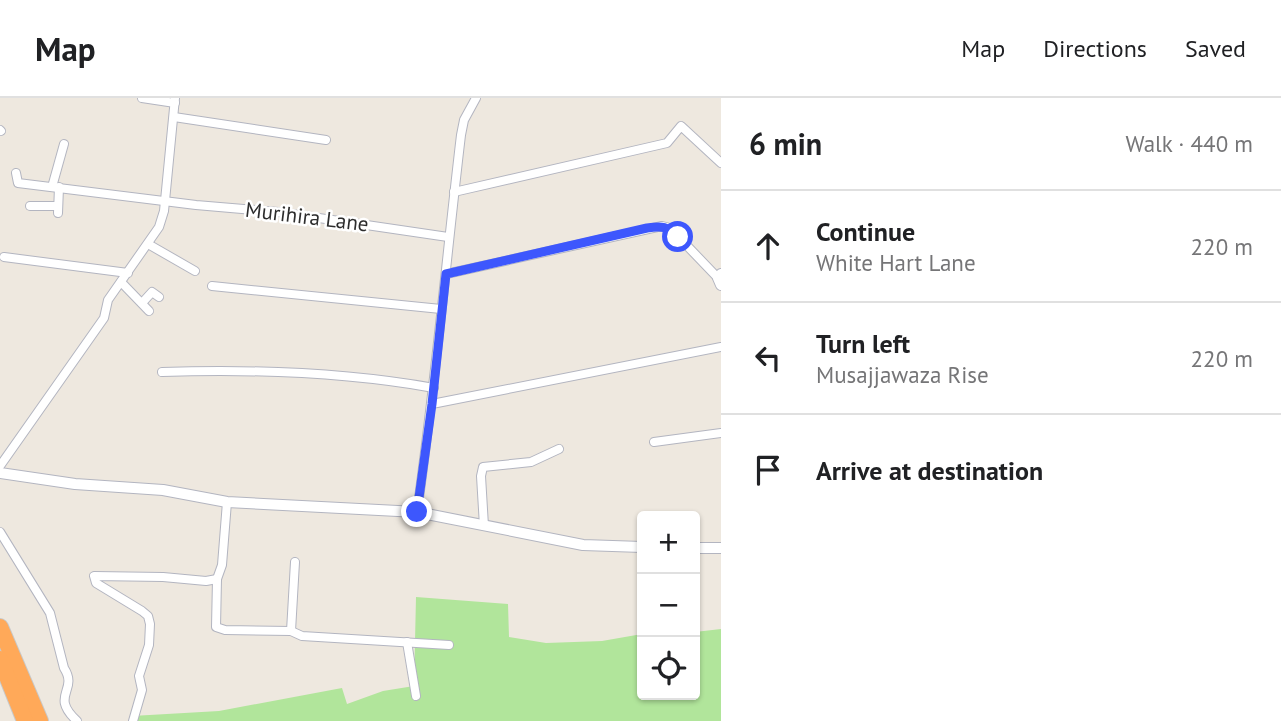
<!DOCTYPE html>
<html lang="en">
<head>
<meta charset="utf-8">
<style>
	body { margin:0; font-family:"PT Sans",sans-serif; background:#f6f6f6; color:#202124 }
	.controls { position:absolute; right:21px; bottom:21px; display:grid; overflow:hidden; border-radius:7px; box-shadow:0 2px 5px #0004 }
	.controls button { width:63px; height:63px; display:grid; place-items:center; padding:0; border:0; border-bottom:2px solid #e0e0e0; background:#fff; color:#202124; font:35px sans-serif }
	.stop { position:absolute; width:21px; height:21px; margin:-16px; border:5px solid #3d57fd; border-radius:50%; background:#fff }
	.stop.end { background:#3d57fd; border-color:#fff; box-shadow:0 2px 7px #0008 }
	.list { margin:0; padding:0; list-style:none }
	h2 { display:flex; justify-content:space-between; align-items:center; height:91px; margin:0; padding:0 28px; font-size:30px }
	h2 small { font-size:23px; font-weight:400; color:#757577 }
	.list li { display:grid; grid-template-columns:46px 1fr auto; gap:21px; align-items:center; box-sizing:border-box; height:112px; padding:0 28px; border-top:2px solid #e0e0e0 }
	.list b { display:block; font-size:26px; white-space:nowrap }
	.list p { margin:0; font-size:23px; white-space:nowrap; color:#757577 }
	.list em { font-size:23px; font-style:normal; color:#757577 }
	.icon { flex:none; width:38px; height:38px; fill:none; stroke:currentColor; stroke-width:2; stroke-linecap:round; stroke-linejoin:round }
	.map { position:relative; flex:none; width:721px; height:623px; overflow:hidden }
	header { display:flex; align-items:center; gap:42px; box-sizing:border-box; height:98px; padding:0 35px; background:#fff; border-bottom:2px solid #e0e0e0 }
	header strong { font-size:33px }
	nav { display:flex; gap:38px; margin-inline-start:auto; font-size:24px }
	main { display:flex }
	aside { flex:1; background:#fff }
	.map>svg:first-child { display:block }
</style>
</head>
<body>
<header>
<strong>Map</strong>
<nav><a>Map</a><a>Directions</a><a>Saved</a></nav>
</header>
<main>
<div class="map">
<svg width="721" height="623" viewBox="0 0 721 623">
	<rect width="100%" height="100%" fill="#eee8df"/>
	<polygon fill="#b1e59b" points="416,499 508,506 509,539 546,545 602,543 642,536 642,597 695,597 695,534 721,531 721,623 132,623 132,618 219,613 342,590 347,606 383,593 414,588"/>
	<g fill="none" stroke-linecap="round" stroke-linejoin="round">
		<g stroke="#b3b5c0" stroke-width="10">
			<g id="minor">
				<polyline points="142,0 175,5"/>
				<polyline points="174,19 326,42"/>
				<polyline points="0,32 1,33"/>
				<polyline points="16,75 18,85 196,107 278,114 448,139"/>
				<polyline points="52,89 64,46"/>
				<polyline points="454,94 667,45 681,28 721,65"/>
				<polyline points="30,108 58,108"/>
				<polyline points="58,115 59,89"/>
				<polyline points="148,146 195,173"/>
				<polyline points="4,159 128,175"/>
				<polyline points="446,176 662,128 670,130 718,180"/>
				<polyline points="121,184 149,213"/>
				<polyline points="212,188 441,211"/>
				<polyline points="142,205 152,194 159,199"/>
				<path d="M 162,274 C 252,271 344,274 434,290"/>
				<polyline points="432,306 721,249"/>
				<polyline points="654,344 721,335"/>
				<polyline points="0,368 104,220 108,202 159,129 164,113 175,0"/>
				<polyline points="227,404 222,467 217,481 216,529 225,532 291,533 302,538 449,547"/>
				<path d="M 417,414 C 435,289 446,163 461,37 L 464,22 L 476,0"/>
				<polyline points="484,428 481,378 483,369 531,364 559,351"/>
				<path d="M 0,434 L 50,515 L 64,570 C 79,593 49,597 77,623"/>
				<polyline points="291,533 295,464"/>
				<polyline points="407,544 416,598"/>
				<polyline points="133,623 142,592 139,578 149,547 150,526 148,518 142,513 96,485 94,478 163,479 206,483 217,481"/>
			</g>
		</g>
		<g stroke="#b3b5c0" stroke-width="12">
			<g id="tertiary">
				<polyline points="721,176 718,180 721,187"/>
				<polyline points="0,375 75,386 163,392 227,404 417,414 583,447 642,449"/>
				<polyline points="695,450 721,450"/>
			</g>
		</g>
		<g stroke="#c8c8c8" stroke-width="18">
			<g id="motorway">
				<polyline points="0,529 40,623"/>
				<polyline points="0,561 25,623"/>
			</g>
		</g>
		<use href="#minor" stroke="#fff" stroke-width="8"/>
		<use href="#tertiary" stroke="#fff" stroke-width="10"/>
		<use href="#motorway" stroke="#ffa959" stroke-width="16"/>
	</g>
	<g fill="none" stroke-linecap="round" stroke-linejoin="round">
		<path stroke="#3d57fd" stroke-width="9" d="M 417,414 L 432,306 L 446,176 L 647,130 C 662,128 668,128 678,139"/>
	</g>
	<g text-anchor="middle" stroke-width="5" stroke-linejoin="round" paint-order="stroke">
		<g font-size="21" fill="#2d2d2d" stroke="#fff">
			<text transform="translate(307 119) rotate(7)" y="7">Murihira Lane</text>
		</g>
	</g>
</svg>
<div class="controls">
<button>+</button>
<button>−</button>
<button><svg class="icon" aria-label="locate" viewBox="0 0 24 24"><circle cx="12" cy="12" r="6"/><path d="M12 2v4M12 18v4M2 12h4M18 12h4"/></svg></button>
</div>
<div class="stop" style="left:678px;top:139px"></div>
<div class="stop end" style="left:417px;top:414px"></div>
</div>
<aside>
<h2>6 min<small>Walk · 440 m</small></h2>
<ul class="list">
<li><svg class="icon" aria-label="ahead" viewBox="0 0 24 24"><path d="M12 20V5M6 11l6-6 6 6"/></svg><div><b>Continue</b><p>White Hart Lane</p></div><em>220 m</em></li>
<li><svg class="icon" aria-label="left" viewBox="0 0 24 24"><path d="M17 20v-9H6M10 6l-5 5 5 5"/></svg><div><b>Turn left</b><p>Musajjawaza Rise</p></div><em>220 m</em></li>
<li><svg class="icon" aria-label="arrive" viewBox="0 0 24 24"><path d="M6 21V4h12l-3 4 3 4H6"/></svg><div><b>Arrive at destination</b></div></li>
</ul>
</aside>
</main>
</body>
</html>
